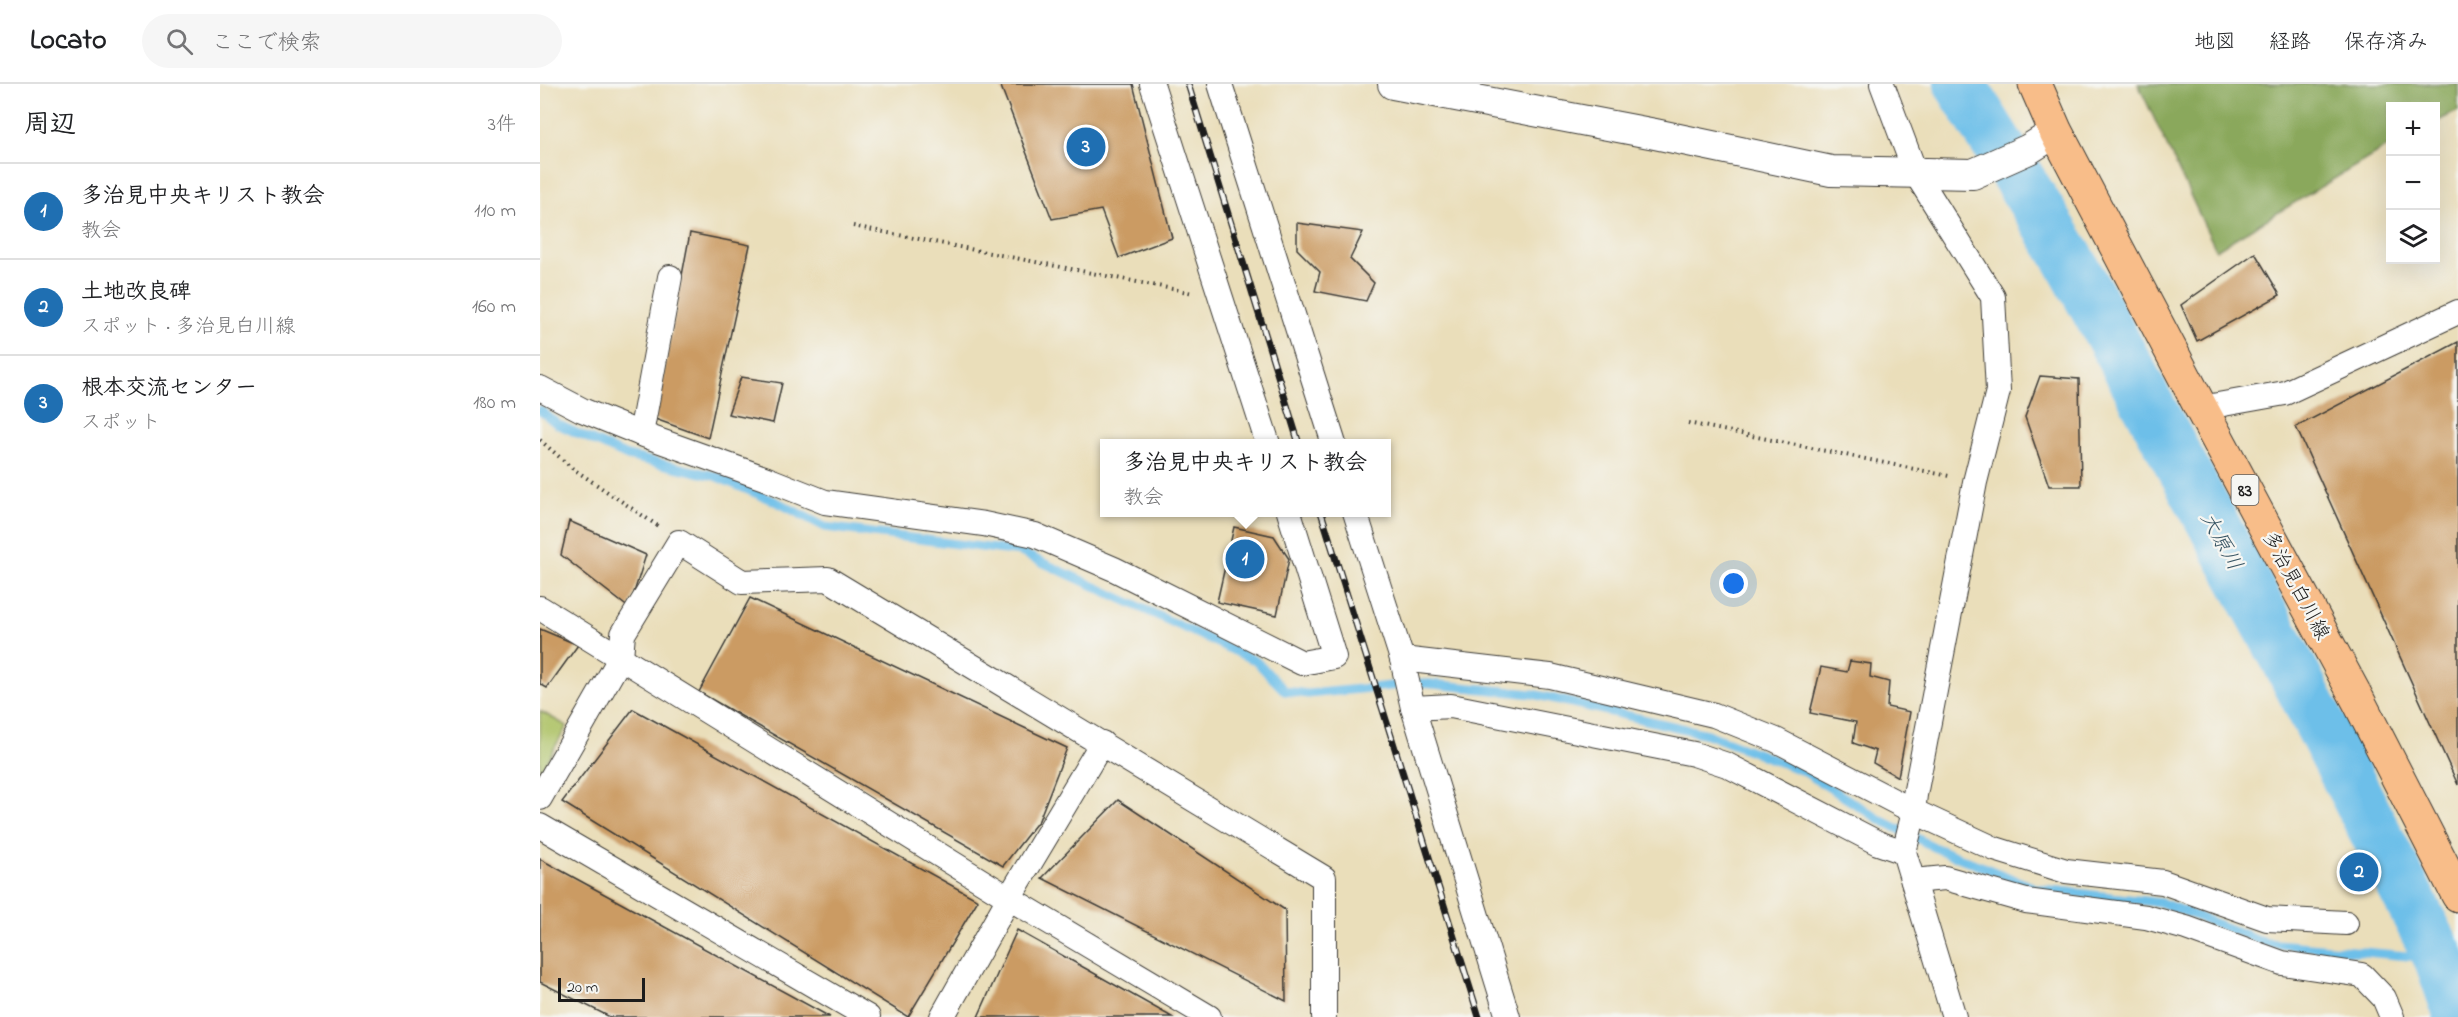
<!DOCTYPE html>
<html lang="ja">
<head>
<meta charset="utf-8">
<style>
	body { margin:0; font-family:"Indie Flower","Klee One",sans-serif; background:#f6f6f6; color:#202124 }
	.controls { position:absolute; right:18px; top:18px; display:grid; overflow:hidden; border-radius:0px; box-shadow:0 6px 24px #0002 }
	.controls button { width:54px; height:54px; display:grid; place-items:center; padding:0; border:0; border-bottom:2px solid #e0e0e0; background:#fff; color:#202124; font:30px sans-serif }
	.scale { position:absolute; left:18px; bottom:15px; width:87px; box-sizing:border-box; padding-left:6px; border:3px solid #1c1c1c; border-top:0; font-size:16px; line-height:21px; white-space:nowrap; color:#1c1c1c; -webkit-text-stroke:4px #f6f6f2; paint-order:stroke }
	.you { position:absolute; left:1194px; top:500px; width:21px; height:21px; margin:-15px; border:4px solid #fff; border-radius:50%; background:#1a73e8; box-shadow:0 0 0 9px #1a73e833 }
	.badge { display:grid; place-items:center; width:39px; height:39px; border-radius:50%; background:#1f6fb2; color:#fff; font-size:20px; font-weight:700 }
	.pin { position:absolute; translate:-50% -50%; border:3px solid #fff; box-shadow:0 2px 6px #0006 }
	.popup { position:absolute; left:560px; top:355px; width:291px; height:78px; box-sizing:border-box; display:grid; place-content:center; border-radius:0px; background:#fff; filter:drop-shadow(0 2px 4px #0005); font-size:20px; white-space:nowrap; color:#757577 }
	.popup b { font-size:22px; color:#202124 }
	.popup::after { content:''; position:absolute; left:50%; top:100%; margin-left:-12px; border:12px solid transparent; border-top-color:#fff }
	.list { margin:0; padding:0; list-style:none }
	h2 { display:flex; justify-content:space-between; align-items:center; height:78px; margin:0; padding:0 24px; font-size:26px }
	h2 small { font-size:20px; font-weight:400; color:#757577 }
	.list li { display:grid; grid-template-columns:39px 1fr auto; gap:18px; align-items:center; box-sizing:border-box; height:96px; padding:0 24px; border-top:2px solid #e0e0e0 }
	.list b { display:block; font-size:22px; white-space:nowrap }
	.list p { margin:0; font-size:20px; white-space:nowrap; color:#757577 }
	.list em { font-size:20px; font-style:normal; color:#757577 }
	.icon { flex:none; width:33px; height:33px; fill:none; stroke:currentColor; stroke-width:2; stroke-linecap:round; stroke-linejoin:round }
	.map { position:relative; flex:none; width:1918px; height:933px; overflow:hidden }
	header { display:flex; align-items:center; gap:36px; box-sizing:border-box; height:84px; padding:0 30px; background:#fff; border-bottom:2px solid #e0e0e0 }
	header strong { font-size:28px }
	nav { display:flex; gap:33px; margin-inline-start:auto; font-size:21px }
	.search { width:420px; height:54px; background:#f6f6f6; display:flex; align-items:center; gap:15px; box-sizing:border-box; padding:0 21px; border-radius:33px; color:#757577; font-size:22px }
	main { display:flex }
	aside { flex:1; background:#fff }
	.map>svg:first-child { display:block }
</style>
</head>
<body>
<header>
<strong>Locato</strong>
<div class="search"><svg class="icon" aria-label="search" viewBox="0 0 24 24"><circle cx="10" cy="10" r="6"/><path d="M15 15l6 6"/></svg>ここで検索</div>
<nav><a>地図</a><a>経路</a><a>保存済み</a></nav>
</header>
<main>
<aside>
<h2>周辺<small>3件</small></h2>
<ul class="list">
<li><span class="badge">1</span><div><b>多治見中央キリスト教会</b><p>教会</p></div><em>110 m</em></li>
<li><span class="badge">2</span><div><b>土地改良碑</b><p>スポット · 多治見白川線</p></div><em>160 m</em></li>
<li><span class="badge">3</span><div><b>根本交流センター</b><p>スポット</p></div><em>180 m</em></li>
</ul>
</aside>
<div class="map">
<svg width="1918" height="933" viewBox="0 0 1918 933">
	<rect width="100%" height="100%" fill="#f6f6f2"/>
	<filter id="ink" filterUnits="userSpaceOnUse"><feTurbulence type="fractalNoise" baseFrequency=".0167" numOctaves="2"/><feDisplacementMap in="SourceGraphic" scale="12" xChannelSelector="R" yChannelSelector="G"/><feConvolveMatrix kernelMatrix="1 2 1 2 8 2 1 2 1" color-interpolation-filters="sRGB"/></filter>
	<filter id="wash" filterUnits="userSpaceOnUse"><feTurbulence type="fractalNoise" baseFrequency=".008" numOctaves="4" result="noise"/><feDisplacementMap in="SourceGraphic" scale="24" xChannelSelector="R" yChannelSelector="G"/><feGaussianBlur stdDeviation="1.35" result="paint"/><feColorMatrix in="noise" values="0 0 0 0 0 0 0 0 0 0 0 0 0 0 0 0 0 1.4 0 .05"/><feComposite in="paint" operator="in"/></filter>
	<g filter="url(#wash)">
		<rect width="100%" height="100%" fill="#eadeba"/>
		<polygon fill="#aec266" stroke="#656f41" stroke-width="1.5" points="0,627 27,642 0,689"/>
		<polygon fill="#8aa85b" stroke="#53623c" stroke-width="1.5" points="1598,0 1918,0 1918,27 1896,38 1896,22 1850,22 1850,61 1676,166"/>
		<g fill="none" stroke-linecap="round" stroke-linejoin="round">
			<polyline stroke="#6dbfe9" stroke-width="9" points="0,326 17,340 87,372 175,392 239,419 285,443 480,468 716,577 745,607 768,610 882,599 993,610 1167,650 1263,687 1339,735 1398,765 1495,804 1622,819 1726,859 1900,875"/>
			<polyline stroke="#6dbfe9" stroke-width="52" points="1420,0 1528,173 1745,572 1900,875 1918,927"/>
		</g>
		<g id="blocks">
			<g fill="#cb9b64">
				<polygon points="460,0 593,0 632,154 579,174 561,126 512,135"/>
				<polygon points="757,139 823,148 810,175 834,199 826,217 775,207 780,188 757,165"/>
				<polygon points="150,149 210,161 168,354 115,335"/>
				<polygon points="1715,169 1740,211 1657,257 1641,221"/>
				<polygon points="1918,258 1918,701 1756,343"/>
				<polygon points="1500,292 1539,295 1541,402 1509,402 1485,333"/>
				<polygon points="201,293 242,299 233,339 188,330"/>
				<polygon points="29,437 106,471 89,524 21,471"/>
				<polygon points="694,443 734,452 749,475 737,531 677,518"/>
				<polygon points="210,514 527,664 499,736 463,782 159,608"/>
				<polygon points="0,545 38,561 7,604 0,600"/>
				<polygon points="1310,577 1331,580 1330,593 1349,598 1347,623 1370,628 1358,693 1333,679 1336,667 1313,659 1316,638 1270,629 1281,583 1307,588"/>
				<polygon points="93,625 438,816 368,933 22,718"/>
				<polygon points="578,716 745,826 746,917 502,794"/>
				<polygon points="0,775 290,933 70,933 0,898"/>
				<polygon points="477,846 632,933 438,933"/>
			</g>
		</g>
	</g>
	<g filter="url(#ink)">
		<use href="#blocks" fill-opacity="0" stroke="#3b3934" stroke-width="1.5"/>
		<g fill="none" stroke-linecap="round" stroke-linejoin="round">
			<g stroke="#3b3934" stroke-width="26">
				<g id="minor">
					<polyline points="612,0 728,360"/>
					<polyline points="680,0 794,360"/>
					<polyline points="1342,0 1375,88 1453,213 1458,307 1435,398 1375,711 1372,736 1364,768 1414,933"/>
					<polyline points="0,304 42,326 101,350 227,395 285,418 444,440 495,451 574,485 762,579 794,573 749,428"/>
					<polyline points="1661,324 1745,309 1918,228"/>
					<polyline points="101,350 130,193"/>
					<polyline points="815,428 862,575 873,624 968,933"/>
					<polyline points="0,524 469,814 669,933"/>
					<polyline points="862,575 1010,592 1174,631 1236,656 1373,727 1455,765 1526,787 1623,798 1727,835 1806,839"/>
					<polyline points="873,624 911,622 1154,670 1187,681 1338,759 1364,768"/>
					<polyline points="0,714 81,573 83,550 139,458 202,498 288,495 784,794 784,933"/>
					<polyline points="0,742 328,933"/>
					<polyline points="1373,797 1405,794 1486,817 1606,833 1646,844 1742,879 1822,891 1844,914 1852,933"/>
					<polyline points="402,933 469,814 562,659"/>
				</g>
			</g>
			<g stroke="#3b3934" stroke-width="32">
				<polyline id="tertiary" points="853,0 1115,50 1291,87 1433,90 1489,65 1516,48"/>
			</g>
			<g stroke="#3b3934" stroke-width="35">
				<polyline id="primary" points="1495,0 1516,48 1661,324 1818,616 1918,811"/>
			</g>
			<g stroke="#3b3934" stroke-width="4" stroke-dasharray="1.5 4.5" stroke-linecap="butt">
				<polyline points="313,142 653,209"/>
				<polyline points="1148,339 1409,392"/>
				<polyline points="0,356 32,384 118,442"/>
			</g>
			<use href="#minor" stroke="#fff" stroke-width="24"/>
			<use href="#tertiary" stroke="#fff" stroke-width="30"/>
			<use href="#primary" stroke="#f8bd89" stroke-width="33"/>
			<g stroke="#1c1c1c" stroke-width="7">
				<g id="rail">
					<polyline points="648,0 759,360"/>
					<polyline points="781,428 939,933"/>
				</g>
			</g>
			<use href="#rail" stroke="#f6f6f2" stroke-width="4.5" stroke-dasharray="14" stroke-linecap="butt"/>
		</g>
	</g>
	<g text-anchor="middle" stroke-width="4.5" stroke-linejoin="round" paint-order="stroke">
		<rect fill="#f6f6f2" stroke="#5d5d5c" stroke-width="1.5" x="1691.5" y="391" width="27" height="30" rx="4.5"/>
		<g font-size="18" font-weight="bold" fill="#1c1c1c">
			<text x="1705" y="412">83</text>
		</g>
		<g font-size="20" fill="#1c1c1c" stroke="#f6f6f2">
			<text transform="translate(1757 501) rotate(62)" y="7">多治見白川線</text>
		</g>
		<g font-size="21" font-style="italic" fill="#385564" stroke="#f6f6f2">
			<text transform="translate(1682 457) rotate(61)" y="7">大原川</text>
		</g>
	</g>
</svg>
<div class="controls">
<button>+</button>
<button>−</button>
<button><svg class="icon" aria-label="layers" viewBox="0 0 24 24"><path d="M12 4l9 5-9 5-9-5zM3 14l9 5 9-5"/></svg></button>
</div>
<div class="scale">20 m</div>
<div class="you"></div>
<div class="pin badge" style="left:705px;top:475px">1</div>
<div class="popup"><b>多治見中央キリスト教会</b>教会</div>
<div class="pin badge" style="left:1819px;top:788px">2</div>
<div class="pin badge" style="left:546px;top:63px">3</div>
</div>
</main>
</body>
</html>
